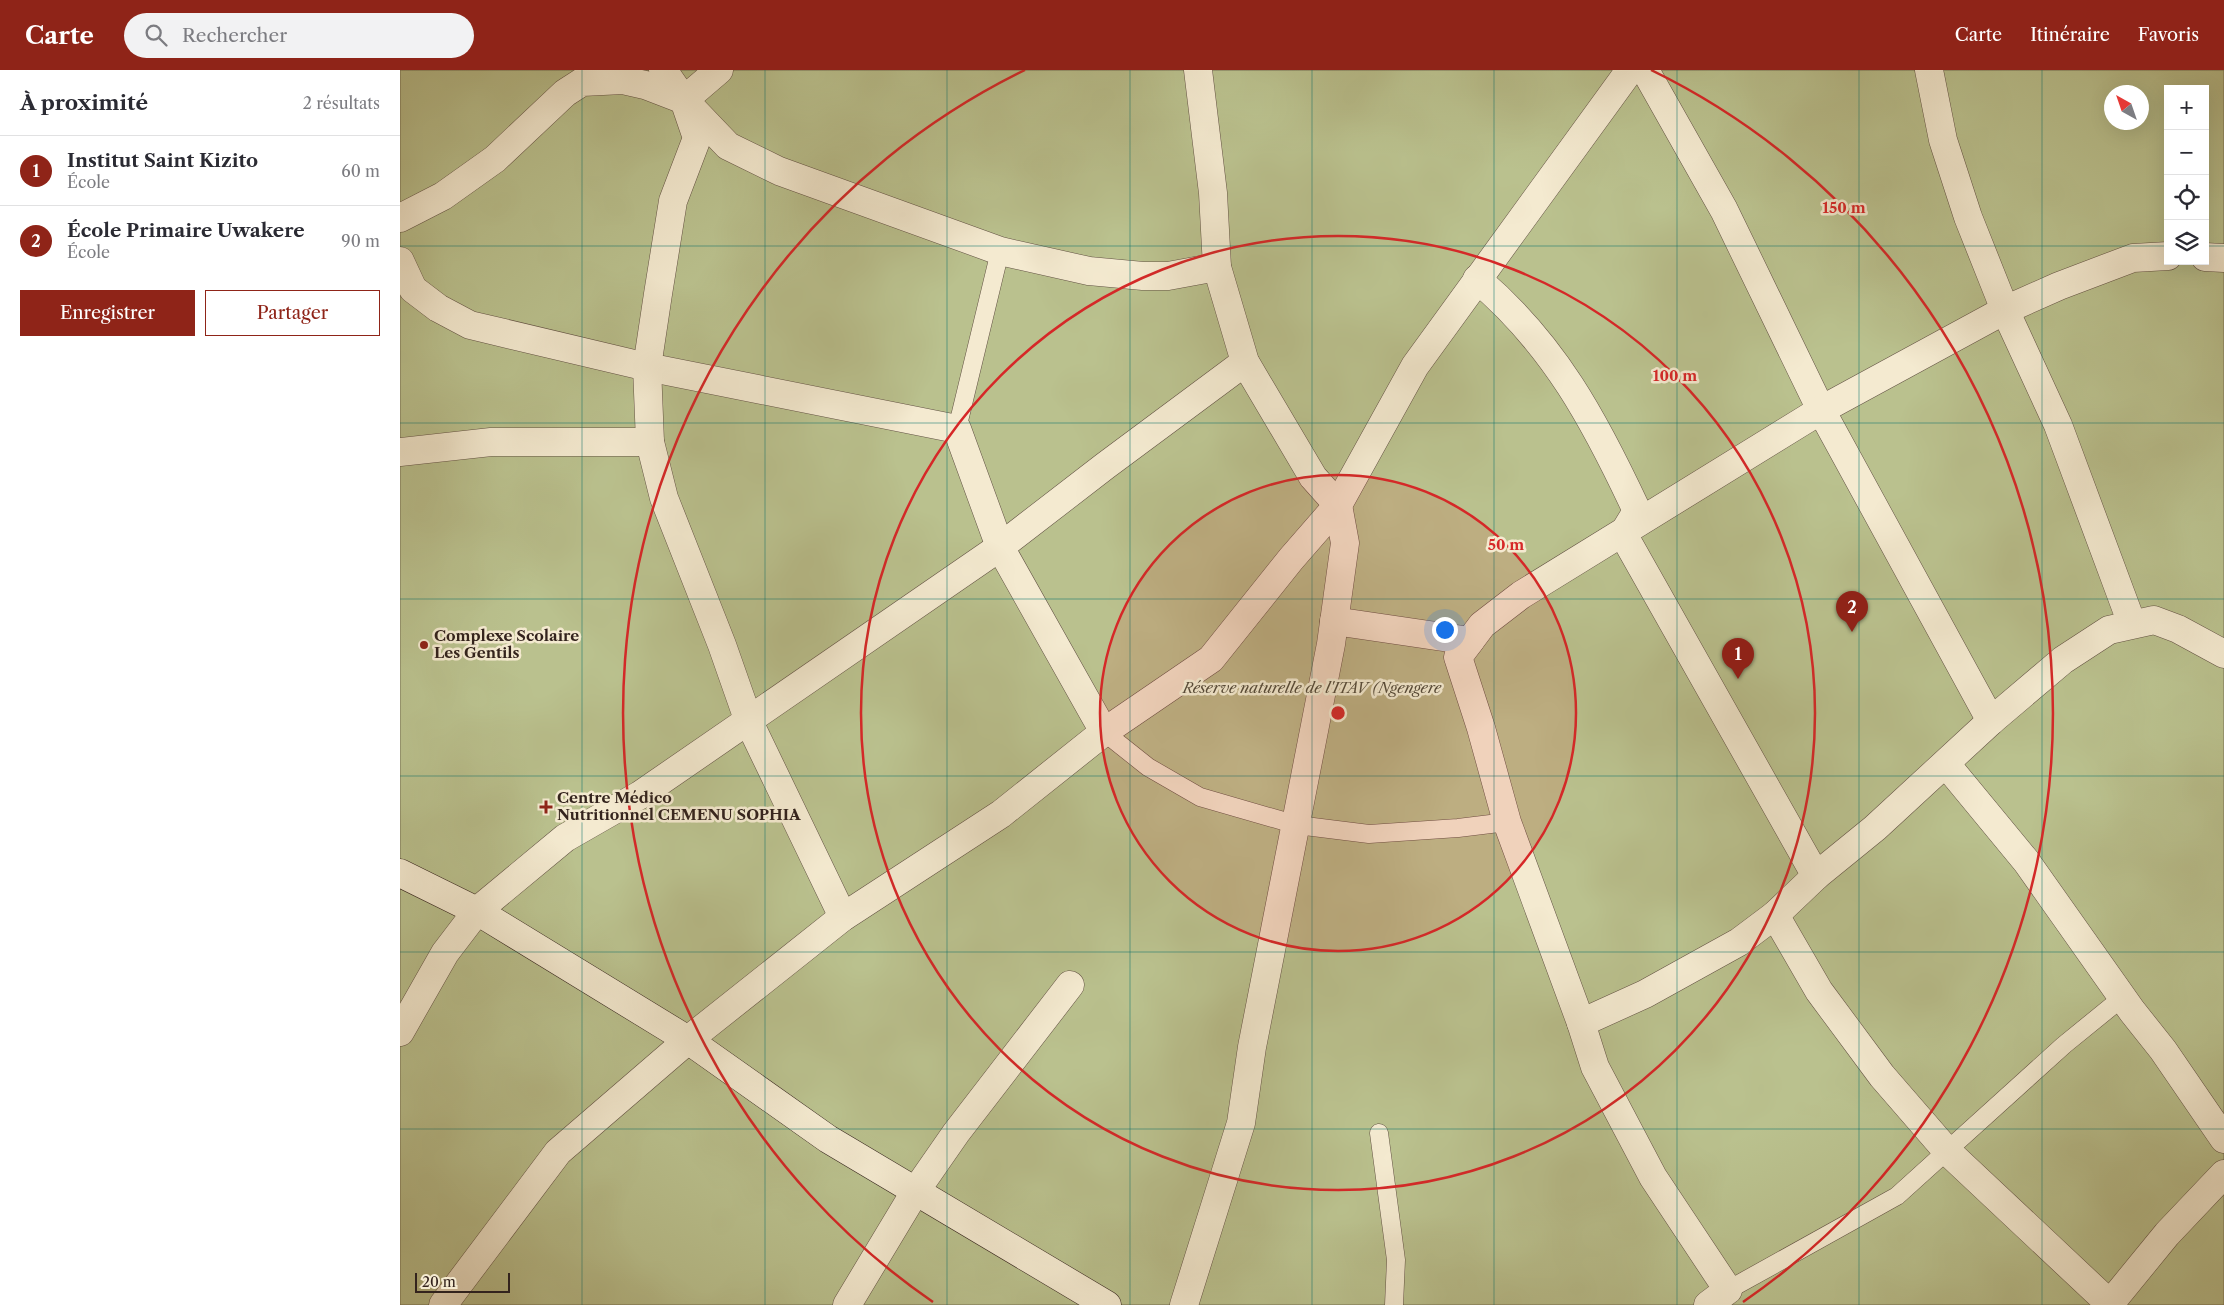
<!DOCTYPE html>
<html lang="fr">
<head>
<meta charset="utf-8">
<style>
	body { margin:0; font-family:"Libre Caslon Text",serif; background:#f2f2f3; color:#2b2b33 }
	.controls { position:absolute; right:15px; top:15px; display:grid; overflow:hidden; border-radius:0px; box-shadow:0 5px 20px #0002 }
	.controls button { width:45px; height:45px; display:grid; place-items:center; padding:0; border:0; border-bottom:1px solid #e1e1e2; background:#fff; color:#2b2b33; font:25px sans-serif }
	.compass { position:absolute; left:1704px; top:15px; width:45px; height:45px; border-radius:50%; background:#fff; box-shadow:0 5px 20px #0002; rotate:320deg }
	.scale { position:absolute; left:15px; bottom:12px; width:95px; box-sizing:border-box; padding-left:5px; border:2px solid #33231d; border-top:0; font-size:14px; line-height:18px; white-space:nowrap; color:#33231d; -webkit-text-stroke:4px #f4ead0; paint-order:stroke }
	.you { position:absolute; left:1044px; top:559px; width:18px; height:18px; margin:-12px; border:4px solid #fff; border-radius:50%; background:#1a73e8; box-shadow:0 0 0 8px #1a73e833 }
	.badge { display:grid; place-items:center; width:32px; height:32px; border-radius:50%; background:#8f2418; color:#fff; font-size:16px; font-weight:700 }
	.pin { position:absolute; translate:-50% -41px; filter:drop-shadow(0 1px 2px #0008) }
	.pin::after { content:''; position:absolute; top:26px; width:18px; height:15px; background:inherit; clip-path:polygon(0 0,100% 0,50% 100%) }
	.list { margin:0; padding:0; list-style:none }
	h2 { display:flex; justify-content:space-between; align-items:center; height:65px; margin:0; padding:0 20px; font-size:21px }
	h2 small { font-size:16px; font-weight:400; color:#7c7c81 }
	.list li { display:grid; grid-template-columns:32px 1fr auto; gap:15px; align-items:center; box-sizing:border-box; height:70px; padding:0 20px; border-top:1px solid #e1e1e2 }
	.list b { display:block; font-size:19px; white-space:nowrap }
	.list p { margin:0; font-size:16px; white-space:nowrap; color:#7c7c81 }
	.list em { font-size:16px; font-style:normal; color:#7c7c81 }
	.actions { display:flex; gap:10px; padding:15px 20px }
	.actions a { flex:1; padding:11px 0; border:1px solid #8f2418; border-radius:0px; text-align:center; font-size:18px; color:#8f2418 }
	.actions .main { background:#8f2418; color:#fff }
	.icon { flex:none; width:28px; height:28px; fill:none; stroke:currentColor; stroke-width:2; stroke-linecap:round; stroke-linejoin:round }
	.map { position:relative; flex:none; width:1824px; height:1235px; overflow:hidden }
	header { display:flex; align-items:center; gap:30px; box-sizing:border-box; height:70px; padding:0 25px; background:#8f2418; color:#fff }
	header strong { font-size:24px }
	nav { display:flex; gap:28px; margin-inline-start:auto; font-size:18px }
	.search { width:350px; height:45px; background:#f2f2f3; display:flex; align-items:center; gap:12px; box-sizing:border-box; padding:0 18px; border-radius:28px; color:#7c7c81; font-size:19px }
	main { display:flex }
	aside { flex:1; background:#fff }
	.map>svg:first-child { display:block }
</style>
</head>
<body>
<header>
<strong>Carte</strong>
<div class="search"><svg class="icon" aria-label="search" viewBox="0 0 24 24"><circle cx="10" cy="10" r="6"/><path d="M15 15l6 6"/></svg>Rechercher</div>
<nav><a>Carte</a><a>Itinéraire</a><a>Favoris</a></nav>
</header>
<main>
<aside>
<h2>À proximité<small>2 résultats</small></h2>
<ul class="list">
<li><span class="badge">1</span><div><b>Institut Saint Kizito</b><p>École</p></div><em>60 m</em></li>
<li><span class="badge">2</span><div><b>École Primaire Uwakere</b><p>École</p></div><em>90 m</em></li>
</ul>
<div class="actions"><a class="main">Enregistrer</a><a>Partager</a></div>
</aside>
<div class="map">
<svg width="1824" height="1235" viewBox="0 0 1824 1235">
	<rect width="100%" height="100%" fill="#eedfb7"/>
	<filter id="stains"><feTurbulence type="fractalNoise" baseFrequency=".004" numOctaves="4"/><feColorMatrix values="0 0 0 0 .2 0 0 0 0 .09 0 0 0 0 .02 0 0 0 .5 -.17"/></filter>
	<radialGradient id="worn" r=".72"><stop offset=".6" stop-color="#630" stop-opacity="0"/><stop offset="1" stop-color="#630" stop-opacity=".3"/></radialGradient>
	<path fill="#bac18e" stroke="#767256" fill-rule="evenodd" d="M 0,0 L 1824,0 L 1824,1235 L 0,1235 ZM 1768,19 L 1805,19 L 1805,191 L 1768,191 ZM 1712,22 L 1742,22 L 1742,52 L 1712,52 Z"/>
	<g fill="none" stroke-linecap="round" stroke-linejoin="round">
		<g stroke="#625244" stroke-width="19">
			<g id="lane">
				<polyline points="557,359 600,181"/>
				<polyline points="704,662 748,697 800,727 897,755 969,764 1058,758 1107,752"/>
				<polyline points="979,1063 996,1190 994,1235"/>
				<polyline points="1328,1220 1497,1126 1664,975 1723,927"/>
			</g>
		</g>
		<g stroke="#625244" stroke-width="29">
			<g id="street">
				<polyline points="263,0 284,30 328,76 379,101 600,181 689,201 743,206 768,206 817,197"/>
				<polyline points="319,0 284,30 297,68 273,131 258,224 247,297 250,372 264,428 322,575 349,652 443,847"/>
				<polyline points="1245,0 1324,140 1421,340 1591,651"/>
				<polyline points="1529,0 1543,70 1568,147 1605,240 1658,355 1732,554"/>
				<polyline points="0,148 43,126 95,89 165,23 182,12 223,10 245,15 284,30"/>
				<polyline points="1805,187 1824,188"/>
				<polyline points="0,191 13,219 38,238 70,255 247,297 557,359 600,477 704,662"/>
				<path d="M 1077,209 C 1154,274 1195,351 1237,441 L 1223,464 L 1416,806"/>
				<polyline points="0,382 91,372 250,372"/>
				<polyline points="934,551 1070,571"/>
				<polyline points="1546,694 1626,791 1732,941 1763,980 1824,1069"/>
				<polyline points="1375,845 1419,921 1482,1006 1547,1081 1711,1235"/>
				<polyline points="1181,953 1245,924 1339,872 1375,845 1416,806 1475,758 1591,651 1663,590 1709,560 1754,550 1778,559 1824,584"/>
				<polyline points="0,962 45,883 77,841 165,768 240,725 600,477 705,396 845,292"/>
				<polyline points="43,1235 158,1082 288,970 443,847 601,744 704,662 811,589 891,489 938,435 1015,296 1230,0"/>
				<polyline points="447,1235 515,1122 556,1063 670,915"/>
				<polyline points="784,1235 841,1053 852,977 931,574 945,473 938,435 913,407 845,292 817,197 813,123 798,0"/>
				<polyline points="1308,1235 1328,1220 1253,1107 1195,997 1181,953 1107,752 1081,658 1058,587 1082,555 1121,525 1421,340 1605,240 1659,216 1733,188 1768,186"/>
				<polyline points="1709,1235 1767,1164 1824,1104"/>
			</g>
		</g>
		<g stroke="#33231d" stroke-width="29">
			<polyline id="secondary" points="0,803 77,841 288,970 428,1069 707,1235"/>
		</g>
		<use href="#lane" stroke="#f4ead0" stroke-width="18"/>
		<use href="#street" stroke="#f4ead0" stroke-width="28"/>
		<use href="#secondary" stroke="#f4ead0" stroke-width="28"/>
	</g>
	<path fill="none" stroke="#0f766e" stroke-width="1" stroke-opacity="0.55" d="M 182,0 L 182,1235M 365,0 L 365,1235M 547,0 L 547,1235M 730,0 L 730,1235M 912,0 L 912,1235M 1094,0 L 1094,1235M 1277,0 L 1277,1235M 1459,0 L 1459,1235M 1642,0 L 1642,1235M 0,176 L 1768,176M 1805,176 L 1824,176M 0,353 L 1824,353M 0,529 L 1824,529M 0,706 L 1824,706M 0,882 L 1824,882M 0,1059 L 1824,1059"/>
	<circle cx="938" cy="643" r="238" fill="#d62828" fill-opacity=".12"/>
	<g fill="none" stroke="#d62828" stroke-width="2.5">
		<circle cx="938" cy="643" r="238"/>
		<circle cx="938" cy="643" r="477"/>
		<path d="M533 1232A715 715 0 0 1 625 0M1251 0A715 715 0 0 1 1343 1232"/>
	</g>
	<g fill="#8f2418" stroke="#f4ead0" stroke-width="2">
		<circle cx="24" cy="575" r="5"/>
		<path d="M143.5 729.5h5v5h5v5h-5v5h-5v-5h-5v-5h5z"/>
	</g>
	<g text-anchor="middle" stroke-width="5" stroke-linejoin="round" paint-order="stroke">
		<g font-size="15" font-weight="bold" fill="#33231d" stroke="#f4ead0" text-anchor="start">
			<text x="34" y="571">Complexe Scolaire<tspan x="34" dy="17">Les Gentils</tspan></text>
			<text x="157" y="733">Centre Médico<tspan x="157" dy="17">Nutritionnel CEMENU SOPHIA</tspan></text>
		</g>
		<g font-size="15" font-style="italic" fill="#554a39" stroke="#f4ead0">
			<text x="912" y="623">Réserve naturelle de l'ITAV (Ngengere</text>
		</g>
	</g>
	<circle cx="938" cy="643" r="8" fill="#d62828" stroke="#f4ead0" stroke-width="2.5"/>
	<g font-size="15" text-anchor="middle" font-weight="bold" fill="#d62828" stroke="#f4ead0" stroke-width="5" stroke-linejoin="round" paint-order="stroke">
		<text x="1444" y="143">150 m</text>
		<text x="1275" y="311">100 m</text>
		<text x="1106" y="480">50 m</text>
	</g>
	<rect width="100%" height="100%" filter="url(#stains)"/>
	<rect width="100%" height="100%" fill="url(#worn)"/>
</svg>
<div class="controls">
<button>+</button>
<button>−</button>
<button><svg class="icon" aria-label="locate" viewBox="0 0 24 24"><circle cx="12" cy="12" r="6"/><path d="M12 2v4M12 18v4M2 12h4M18 12h4"/></svg></button>
<button><svg class="icon" aria-label="layers" viewBox="0 0 24 24"><path d="M12 4l9 5-9 5-9-5zM3 14l9 5 9-5"/></svg></button>
</div>
<svg class="compass" viewBox="-18 -18 36 36"><path d="M0-13l5 13h-10z" fill="#e53935"/><path d="M0 13l5-13h-10z" fill="#7c7c81"/></svg>
<div class="scale">20 m</div>
<div class="you"></div>
<div class="pin badge" style="left:1338px;top:609px">1</div>
<div class="pin badge" style="left:1452px;top:562px">2</div>
</div>
</main>
</body>
</html>
